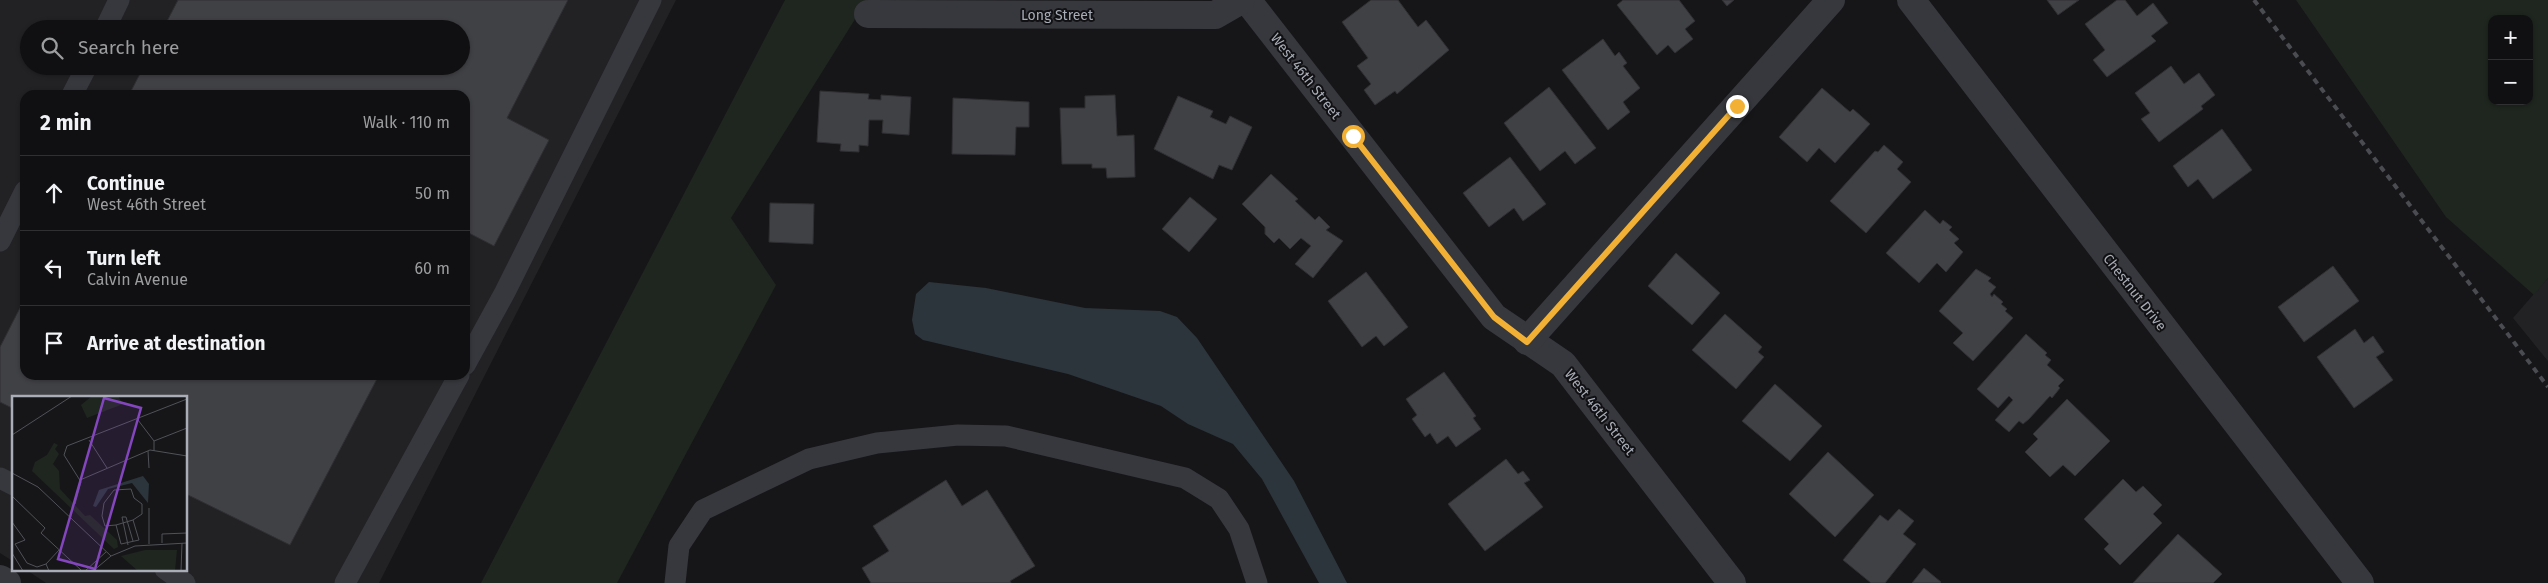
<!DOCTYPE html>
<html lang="en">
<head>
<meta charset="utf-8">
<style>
	body { margin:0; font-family:"Fira Sans",sans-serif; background:#19191b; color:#f1f3f6 }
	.controls { position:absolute; right:15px; top:15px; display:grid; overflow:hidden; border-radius:10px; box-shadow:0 1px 4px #0004 }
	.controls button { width:45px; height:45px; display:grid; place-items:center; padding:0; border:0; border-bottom:1px solid #303032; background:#101012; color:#f1f3f6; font:25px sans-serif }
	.stop { position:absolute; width:15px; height:15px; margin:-11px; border:4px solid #f2b134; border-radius:50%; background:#fff }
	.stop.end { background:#f2b134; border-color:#fff; box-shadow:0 1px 5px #0008 }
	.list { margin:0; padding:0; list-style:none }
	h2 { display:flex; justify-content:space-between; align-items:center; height:65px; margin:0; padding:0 20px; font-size:21px }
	h2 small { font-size:16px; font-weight:400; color:#9c9d9f }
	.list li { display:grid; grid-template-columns:32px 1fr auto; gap:15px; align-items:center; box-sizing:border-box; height:75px; padding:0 20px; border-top:1px solid #303032 }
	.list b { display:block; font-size:19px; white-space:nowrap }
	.list p { margin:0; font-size:16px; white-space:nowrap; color:#9c9d9f }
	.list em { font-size:16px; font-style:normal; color:#9c9d9f }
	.icon { flex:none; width:28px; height:28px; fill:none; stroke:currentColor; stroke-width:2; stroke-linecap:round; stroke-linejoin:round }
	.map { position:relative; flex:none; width:2548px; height:583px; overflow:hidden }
	.search { position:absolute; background:#101012; box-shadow:0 1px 4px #0004; left:20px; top:20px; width:450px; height:55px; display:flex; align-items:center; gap:12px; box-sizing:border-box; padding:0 18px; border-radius:28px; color:#9c9d9f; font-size:19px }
	.panel { position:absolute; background:#101012; box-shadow:0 1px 4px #0004; left:20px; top:90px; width:450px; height:290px; border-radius:15px }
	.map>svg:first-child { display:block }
</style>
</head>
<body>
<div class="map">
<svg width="2548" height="583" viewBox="0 0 2548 583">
	<rect width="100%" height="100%" fill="#161618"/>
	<g fill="#222225" fill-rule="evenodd">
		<path d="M 0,0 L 676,0 L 379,583 L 46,583 L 25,569 L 186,569 L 186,397 L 14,397 L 14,562 L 0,553 ZM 29,29 L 461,29 L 461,66 L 29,66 ZM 25,95 L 465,95 L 465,375 L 25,375 Z"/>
		<polygon points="2548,278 2548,361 2513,318"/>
	</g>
	<g fill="#1e261f" fill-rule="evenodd">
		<polygon points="785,0 867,0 731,218 776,285 617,583 481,583"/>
		<path d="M 2296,0 L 2548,0 L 2548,278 L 2534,295 L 2446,217 ZM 2492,19 L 2529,19 L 2529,101 L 2492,101 Z"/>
	</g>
	<polygon fill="#2c353c" points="929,282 986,288 1085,308 1160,311 1177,317 1197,338 1294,481 1347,583 1319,583 1262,479 1233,444 1188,424 1161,406 1068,374 923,340 915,334 912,320 916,294"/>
	<g fill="#404145" stroke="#303034">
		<polygon points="178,0 568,0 507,118 549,140 494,246 465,231 465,95 129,95 144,66 461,66 461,29 163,29"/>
		<polygon points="1371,0 1398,0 1418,27 1426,20 1449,50 1397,94 1395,91 1375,105 1364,90 1371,84 1357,66 1368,58 1342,22"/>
		<polygon points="1623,0 1679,0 1695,21 1685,29 1693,39 1675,53 1668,45 1657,55 1617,5"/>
		<polygon points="1722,0 1734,0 1727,6"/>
		<polygon points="2047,0 2079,0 2058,15"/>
		<polygon points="2117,0 2125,0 2137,16 2153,3 2168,23 2151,36 2156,41 2107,77 2093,60 2105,50 2085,24"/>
		<polygon points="1603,39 1615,56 1619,52 1627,63 1623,66 1640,88 1623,102 1630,112 1608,130 1562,70"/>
		<polygon points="2171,66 2184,84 2199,73 2215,95 2201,106 2203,109 2159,142 2141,119 2150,113 2135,93"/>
		<polygon points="1549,87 1596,148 1575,164 1565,151 1540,171 1504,123"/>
		<polygon points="1822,88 1850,112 1853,109 1870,124 1835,163 1819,148 1807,162 1779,137"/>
		<polygon points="820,91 869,94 868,99 881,100 881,95 911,97 909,135 882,133 883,120 869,120 868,146 859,145 859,152 840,151 841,144 817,142"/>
		<polygon points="1115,95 1117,136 1134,135 1135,177 1107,178 1106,168 1092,168 1092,164 1062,164 1060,108 1085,108 1085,96"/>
		<polygon points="1178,96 1213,111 1210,117 1226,124 1230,116 1252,127 1232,170 1219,165 1213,179 1154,149"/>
		<polygon points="953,98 1029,102 1029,127 1016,127 1015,155 952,154"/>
		<polygon points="2222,129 2252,170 2213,199 2198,179 2188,187 2173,166"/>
		<polygon points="1884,145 1903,162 1897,169 1911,182 1866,233 1830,201 1875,151 1878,152"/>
		<polygon points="1510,157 1546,204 1523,221 1514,208 1489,227 1463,193"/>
		<polygon points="1271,174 1298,199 1295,201 1315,220 1319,216 1330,227 1326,230 1343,241 1313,278 1295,264 1311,246 1301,238 1290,249 1279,238 1274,243 1265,234 1265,227 1242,204"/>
		<polygon points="1190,197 1217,219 1189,252 1162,229"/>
		<polygon points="770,203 814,204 813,244 769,242"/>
		<polygon points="1925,210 1940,224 1943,220 1952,227 1949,230 1959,239 1954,243 1963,252 1946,272 1937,263 1919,283 1886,253"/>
		<polygon points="1676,253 1720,293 1692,325 1648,286"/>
		<polygon points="2333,266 2359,301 2304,342 2278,307"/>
		<polygon points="1976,269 1991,278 1988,281 1996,287 1990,294 1992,297 1994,294 2003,302 2001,304 2007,309 2005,311 2013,318 1973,361 1953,343 1963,333 1939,311"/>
		<polygon points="1366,272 1408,327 1384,346 1376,336 1362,347 1328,301"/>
		<polygon points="25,298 25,375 379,375 290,545 186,494 186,397 14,397 14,409 0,402 0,347"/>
		<polygon points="1725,314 1762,347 1758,352 1764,357 1736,389 1692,350"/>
		<polygon points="2355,329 2364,343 2373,336 2384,352 2376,357 2393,380 2354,408 2317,357"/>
		<polygon points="2026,334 2047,353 2045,355 2051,360 2047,365 2064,380 2058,386 2060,388 2052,398 2050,396 2029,419 2023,424 2019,421 2009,432 1995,420 2013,400 2009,396 1998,408 1977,389"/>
		<polygon points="1444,372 1476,416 1473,418 1481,429 1456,447 1448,436 1437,444 1430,433 1425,437 1412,419 1417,415 1406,399"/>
		<polygon points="1775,384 1822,426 1790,461 1742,421"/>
		<polygon points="2067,399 2110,441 2075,476 2063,465 2050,477 2025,452 2038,439 2033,434"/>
		<polygon points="1828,452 1874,495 1835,537 1789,494"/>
		<polygon points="1506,459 1518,474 1523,471 1530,480 1524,483 1543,507 1485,551 1448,504"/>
		<polygon points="2123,479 2136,492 2143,486 2162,505 2153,514 2162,523 2120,565 2104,549 2109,544 2084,519"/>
		<polygon points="946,480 962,506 987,490 1035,566 1010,581 1011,583 871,583 862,568 889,551 873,526"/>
		<polygon points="1899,509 1914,521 1903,534 1916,544 1885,583 1871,583 1843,560 1880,515 1888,521"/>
		<polygon points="2178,534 2222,574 2213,583 2133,583"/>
		<polygon points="1924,568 1941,582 1940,583 1912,583"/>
	</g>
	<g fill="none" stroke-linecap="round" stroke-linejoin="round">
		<g stroke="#37383d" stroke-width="21">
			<polyline points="105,29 119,0"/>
			<polyline points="72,95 87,66"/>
			<polyline points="0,241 25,191"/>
			<polyline points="465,365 505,292 651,0"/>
			<polyline points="0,478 14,485"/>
			<polyline points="165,569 185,583"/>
			<polyline points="345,583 459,375"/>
			<polyline points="675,583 679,546 703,510 809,459 877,443 958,435 1006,436 1185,478 1219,499 1239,529 1257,583"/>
		</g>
		<g stroke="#37383d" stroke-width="28">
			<polyline points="1247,0 1494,317 1563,364 1732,583"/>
			<polyline points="1911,0 2360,583"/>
			<polyline points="868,14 1215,15 1241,0"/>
			<polyline points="1527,341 1831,0"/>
		</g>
		<polyline stroke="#37383d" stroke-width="28" points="0,579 7,583"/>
		<polyline stroke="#4a4c52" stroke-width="4" stroke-dasharray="6 5" stroke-linecap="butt" points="2254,0 2548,387"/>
	</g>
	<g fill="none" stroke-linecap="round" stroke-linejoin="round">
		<polyline stroke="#f2b134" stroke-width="6" points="1353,136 1494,317 1527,342 1737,106"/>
	</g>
	<g text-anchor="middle" stroke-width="4" stroke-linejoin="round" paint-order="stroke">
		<g font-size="14" fill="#a8adb8" stroke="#111113">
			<text x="1057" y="20">Long Street</text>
			<text transform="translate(1306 76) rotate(52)" y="5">West 46th Street</text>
			<text transform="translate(2135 292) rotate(52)" y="5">Chestnut Drive</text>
			<text transform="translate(1600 412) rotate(52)" y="5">West 46th Street</text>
		</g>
	</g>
	<g transform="translate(12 396)">
		<rect width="175" height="175" fill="#161618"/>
		<path d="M 80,0 L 106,0 L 111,8 L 75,22 L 69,9 ZM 42,47 L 46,49 L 43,53 L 47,58 L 41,68 L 47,75 L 48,93 L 73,120 L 78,119 L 105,144 L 106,151 L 102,153 L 20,75 L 23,66 L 35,59 ZM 133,154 L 165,154 L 163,175 L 126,175 L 109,160 Z" fill="#1e261f"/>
		<path d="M 131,80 L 137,88 L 136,107 L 120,87 L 96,93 L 84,111 L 81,110 L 87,94 Z" fill="#2c353c"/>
		<path fill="none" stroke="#505258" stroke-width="1" d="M 126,24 L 142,45M 0,39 L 60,0M 77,44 L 95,72M 136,55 L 137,72M 142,55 L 142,45 L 175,32M 0,77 L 26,91 L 99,160M 68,84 L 138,54 L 175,60M 0,100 L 33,132 L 29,137 L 69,174M 63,108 L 69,86 L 52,59 L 55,50 L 175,3M 137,112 L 137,148M 121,124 L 127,144 L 109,148 L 104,129 ZM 0,126 L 13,144 L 3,148 L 15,167 L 25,171 L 34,168 L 37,175M 104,129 L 93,130 L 90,120 L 92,107 L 102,94 L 119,93 L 122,102 L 130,108 L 130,118 L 121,124M 150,147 L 150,138 L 175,137M 116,149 L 110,121 L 114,121 L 121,145M 0,157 L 11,175M 34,168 L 47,154M 73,175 L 94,156M 81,175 L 99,160 L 123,150 L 175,147M 169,175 L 170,147"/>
		<path fill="#8446be" fill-opacity="0.15" stroke="#8446be" stroke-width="2.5" d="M 92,2 L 129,12 L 83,173 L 46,163 Z"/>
		<rect width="175" height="175" fill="none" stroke="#a8adb8" stroke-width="2.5"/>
	</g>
</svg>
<div class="controls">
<button>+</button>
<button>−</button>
</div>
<div class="stop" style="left:1353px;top:136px"></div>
<div class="stop end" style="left:1737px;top:106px"></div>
<div class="search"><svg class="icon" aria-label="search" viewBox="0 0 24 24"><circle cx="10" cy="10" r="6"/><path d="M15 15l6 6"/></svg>Search here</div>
<section class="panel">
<h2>2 min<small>Walk · 110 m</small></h2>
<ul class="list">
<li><svg class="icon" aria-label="ahead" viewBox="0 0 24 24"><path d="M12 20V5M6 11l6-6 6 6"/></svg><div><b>Continue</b><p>West 46th Street</p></div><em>50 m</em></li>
<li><svg class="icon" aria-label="left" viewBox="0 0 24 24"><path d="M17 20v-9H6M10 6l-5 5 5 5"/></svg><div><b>Turn left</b><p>Calvin Avenue</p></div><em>60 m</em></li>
<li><svg class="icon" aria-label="arrive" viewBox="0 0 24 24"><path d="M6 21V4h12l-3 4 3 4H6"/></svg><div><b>Arrive at destination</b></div></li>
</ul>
</section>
</div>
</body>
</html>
